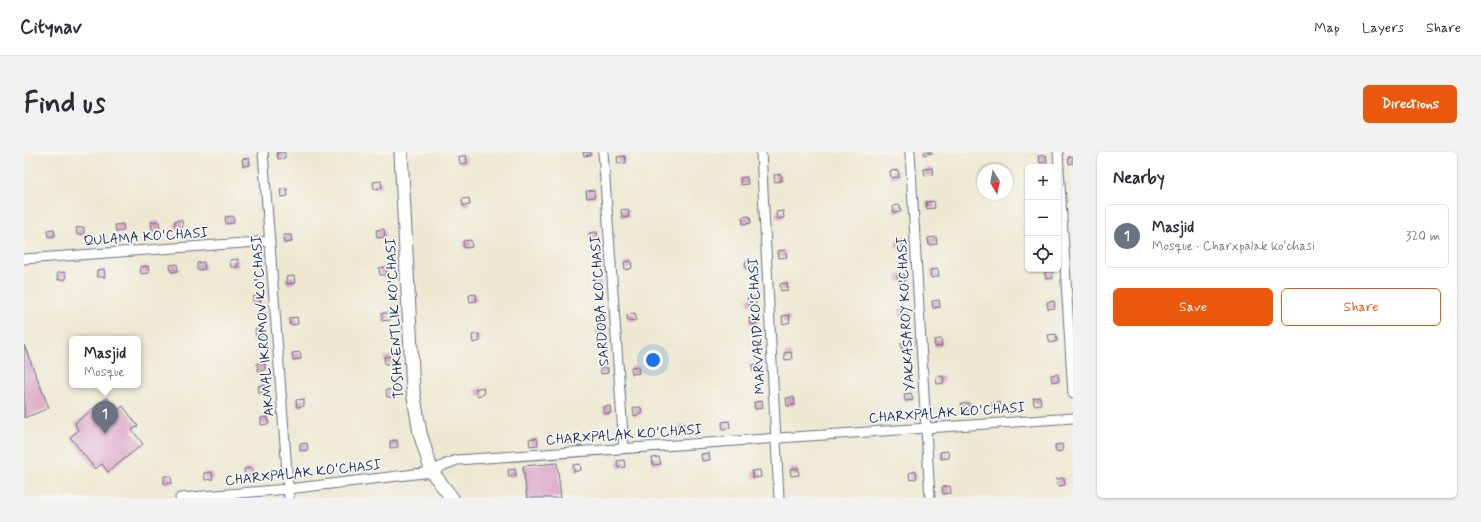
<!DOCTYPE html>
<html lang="en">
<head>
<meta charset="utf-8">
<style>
	body { margin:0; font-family:Mynerve,sans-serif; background:#f2f2f3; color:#2b2b33 }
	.controls { position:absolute; right:12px; top:12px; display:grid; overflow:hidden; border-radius:6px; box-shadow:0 1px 3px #0004 }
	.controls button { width:36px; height:36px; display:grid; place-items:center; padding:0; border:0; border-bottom:1px solid #e1e1e2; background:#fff; color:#2b2b33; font:20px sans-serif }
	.compass { position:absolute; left:953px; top:12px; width:36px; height:36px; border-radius:50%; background:#fff; box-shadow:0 1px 3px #0004; rotate:170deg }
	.you { position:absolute; left:629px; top:208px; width:14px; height:14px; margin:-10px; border:3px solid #fff; border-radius:50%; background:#1a73e8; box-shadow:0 0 0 6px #1a73e833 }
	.badge { display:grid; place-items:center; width:26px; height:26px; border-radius:50%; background:#ea580c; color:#fff; font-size:13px; font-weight:700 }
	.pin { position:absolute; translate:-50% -33px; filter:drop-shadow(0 1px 2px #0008) }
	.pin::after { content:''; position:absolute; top:21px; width:14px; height:12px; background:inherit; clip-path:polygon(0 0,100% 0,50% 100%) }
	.popup { position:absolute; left:45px; top:184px; width:72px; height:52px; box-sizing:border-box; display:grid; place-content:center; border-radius:6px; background:#fff; filter:drop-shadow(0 1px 3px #0005); font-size:13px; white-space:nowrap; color:#7c7c81 }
	.popup b { font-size:15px; color:#2b2b33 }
	.popup::after { content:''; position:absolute; left:50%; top:100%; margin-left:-8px; border:8px solid transparent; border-top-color:#fff }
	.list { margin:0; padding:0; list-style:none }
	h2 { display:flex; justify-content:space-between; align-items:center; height:52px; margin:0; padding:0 16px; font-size:17px }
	h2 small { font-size:13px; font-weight:400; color:#7c7c81 }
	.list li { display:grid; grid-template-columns:26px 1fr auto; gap:12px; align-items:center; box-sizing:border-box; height:64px; margin:0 8px 8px; padding:0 8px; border:1px solid #e1e1e2; border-radius:6px }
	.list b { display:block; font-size:15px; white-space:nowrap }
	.list p { margin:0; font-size:13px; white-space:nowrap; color:#7c7c81 }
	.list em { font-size:13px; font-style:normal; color:#7c7c81 }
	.actions { display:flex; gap:8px; padding:12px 16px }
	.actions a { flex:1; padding:9px 0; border:1px solid #ea580c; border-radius:6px; text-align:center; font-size:14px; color:#ea580c }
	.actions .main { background:#ea580c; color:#fff }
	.icon { flex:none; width:22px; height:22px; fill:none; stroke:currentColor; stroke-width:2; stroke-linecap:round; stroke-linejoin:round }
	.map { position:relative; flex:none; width:1049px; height:346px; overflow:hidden; border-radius:6px }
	header { display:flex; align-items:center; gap:24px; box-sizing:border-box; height:56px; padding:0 20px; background:#fff; border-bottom:1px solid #e1e1e2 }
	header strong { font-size:19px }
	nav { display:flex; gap:22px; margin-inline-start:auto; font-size:14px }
	.intro { display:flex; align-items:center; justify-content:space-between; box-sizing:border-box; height:96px; padding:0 24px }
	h1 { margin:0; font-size:28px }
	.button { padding:10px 18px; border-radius:6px; background:#ea580c; color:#fff; font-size:14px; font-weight:700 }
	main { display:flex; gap:24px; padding:0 24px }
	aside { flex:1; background:#fff; border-radius:6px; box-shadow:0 1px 3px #0004 }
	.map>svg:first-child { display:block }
</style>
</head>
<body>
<header>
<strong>Citynav</strong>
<nav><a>Map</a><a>Layers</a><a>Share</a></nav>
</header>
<div class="intro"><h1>Find us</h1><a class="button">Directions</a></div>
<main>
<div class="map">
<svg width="1049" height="346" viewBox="0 0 1049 346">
	<rect width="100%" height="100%" fill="#f6f6f2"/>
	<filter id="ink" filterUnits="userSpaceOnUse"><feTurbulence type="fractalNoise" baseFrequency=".025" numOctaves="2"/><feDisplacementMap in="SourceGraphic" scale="8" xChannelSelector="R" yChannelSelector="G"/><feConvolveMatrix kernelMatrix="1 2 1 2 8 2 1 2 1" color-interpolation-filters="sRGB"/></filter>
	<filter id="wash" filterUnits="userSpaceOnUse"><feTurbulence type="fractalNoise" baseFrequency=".012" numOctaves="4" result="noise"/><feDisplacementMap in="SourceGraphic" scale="16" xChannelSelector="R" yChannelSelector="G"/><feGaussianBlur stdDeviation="0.9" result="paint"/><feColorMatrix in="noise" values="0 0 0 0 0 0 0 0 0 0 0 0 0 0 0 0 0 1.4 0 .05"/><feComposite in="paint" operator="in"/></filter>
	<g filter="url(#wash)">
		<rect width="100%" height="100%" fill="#eee8d0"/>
		<g id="blocks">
			<g fill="#d89dc0">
				<polygon points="253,0 261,0 261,6 254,7"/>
				<polygon points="559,0 567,0 567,3 560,4"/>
				<polygon points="900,0 908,0 908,1 900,3"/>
				<polygon points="442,3 443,11 436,12 435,5"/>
				<polygon points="1022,3 1023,10 1016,11 1014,4"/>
				<polygon points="601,4 602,11 594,12 593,5"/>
				<polygon points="1049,4 1049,11 1045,12 1044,5"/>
				<polygon points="225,6 226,13 219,14 218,7"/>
				<polygon points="908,16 909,23 901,24 900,17"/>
				<polygon points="874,18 875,25 867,26 866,19"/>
				<polygon points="757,22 758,29 751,30 750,23"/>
				<polygon points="723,25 724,32 717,33 716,26"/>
				<polygon points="357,29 358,36 350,37 349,30"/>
				<polygon points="263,37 264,44 257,45 256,38"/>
				<polygon points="570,38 571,45 563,46 562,39"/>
				<polygon points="445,46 446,53 439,54 438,47"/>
				<polygon points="910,49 911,56 903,57 902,50"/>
				<polygon points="876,53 877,60 870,61 869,54"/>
				<polygon points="604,57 605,65 598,66 597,58"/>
				<polygon points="759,59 760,66 753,67 752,60"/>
				<polygon points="209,64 210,71 202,72 201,65"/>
				<polygon points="726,64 727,71 719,72 718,65"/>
				<polygon points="158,68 159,75 151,76 151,69"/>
				<polygon points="135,69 136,77 128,78 127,70"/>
				<polygon points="99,72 100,79 92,80 91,73"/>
				<polygon points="60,75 60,82 53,83 52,76"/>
				<polygon points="30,77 31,84 24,85 23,78"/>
				<polygon points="360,77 361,85 353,86 352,78"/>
				<polygon points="573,80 574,87 566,88 565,81"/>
				<polygon points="259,83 267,83 268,90 260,91"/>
				<polygon points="912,85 913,92 905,93 904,86"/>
				<polygon points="447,88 448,95 440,96 439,89"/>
				<polygon points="878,88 879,95 872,97 871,89"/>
				<polygon points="761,98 763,105 755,106 754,99"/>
				<polygon points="214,107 214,115 207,115 206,108"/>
				<polygon points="607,109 608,116 601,118 600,110"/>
				<polygon points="729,109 730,116 722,117 721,110"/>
				<polygon points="180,110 181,117 173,118 173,111"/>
				<polygon points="153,112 154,119 147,120 146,113"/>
				<polygon points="124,114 125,121 117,122 116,115"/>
				<polygon points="362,115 363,123 356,123 355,116"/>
				<polygon points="80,117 81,125 73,125 73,118"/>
				<polygon points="914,117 915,124 907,126 906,118"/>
				<polygon points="1028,119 1029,126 1022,127 1021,120"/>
				<polygon points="41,120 42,127 34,128 33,121"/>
				<polygon points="880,122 881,129 874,130 873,123"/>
				<polygon points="270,124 271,131 263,132 262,125"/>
				<polygon points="577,129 578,136 570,138 569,131"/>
				<polygon points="763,131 764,138 757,139 756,132"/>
				<polygon points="452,142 453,149 446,150 445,143"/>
				<polygon points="236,144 237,152 229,152 229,145"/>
				<polygon points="731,145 732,152 725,153 723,146"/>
				<polygon points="915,148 916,155 909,156 908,149"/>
				<polygon points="1030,149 1031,156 1024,157 1023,150"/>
				<polygon points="882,156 883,163 876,164 875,157"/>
				<polygon points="358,161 365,161 366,168 358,169"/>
				<polygon points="611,161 612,168 604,169 603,163"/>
				<polygon points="765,163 766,170 759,172 758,164"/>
				<polygon points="273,165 274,172 266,173 265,166"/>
				<polygon points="732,165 733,172 726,173 725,166"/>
				<polygon points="580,175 581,183 574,184 572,176"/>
				<polygon points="231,177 238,177 239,184 232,185"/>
				<polygon points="455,182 456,189 449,191 448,183"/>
				<polygon points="1032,182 1033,189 1026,191 1024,183"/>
				<polygon points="917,187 918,194 911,195 910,188"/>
				<polygon points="885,190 885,197 878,198 877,191"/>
				<polygon points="0,193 25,256 0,266"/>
				<polygon points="276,200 277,207 269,208 268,201"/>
				<polygon points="767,200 768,207 761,208 760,201"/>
				<polygon points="368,204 369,211 361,212 360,205"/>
				<polygon points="233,211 241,211 241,218 234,219"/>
				<polygon points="735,212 736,219 729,220 728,213"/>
				<polygon points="583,214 584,221 577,222 576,215"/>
				<polygon points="614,214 615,221 608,222 607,215"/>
				<polygon points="1034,222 1035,229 1028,230 1027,223"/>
				<polygon points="919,224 920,231 913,232 912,225"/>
				<polygon points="242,233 243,240 235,241 234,234"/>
				<polygon points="459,235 460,242 453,244 451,237"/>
				<polygon points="370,237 371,245 363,245 362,238"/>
				<polygon points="887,241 889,248 881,249 880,242"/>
				<polygon points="770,245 771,253 763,254 762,246"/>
				<polygon points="1016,245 1017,252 1010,253 1009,246"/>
				<polygon points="83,246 93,259 99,254 114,274 108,278 119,292 84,320 78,312 71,317 46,285 54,279 51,271"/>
				<polygon points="280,247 280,254 273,255 272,248"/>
				<polygon points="738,249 739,256 731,257 730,250"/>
				<polygon points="976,250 977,257 969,258 968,251"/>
				<polygon points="945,251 946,258 938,259 937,252"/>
				<polygon points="586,254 587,261 580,262 579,255"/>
				<polygon points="617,255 618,262 610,264 609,256"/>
				<polygon points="244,265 245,272 237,273 237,266"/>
				<polygon points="705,269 706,276 699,277 698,270"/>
				<polygon points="661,272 662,279 655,280 654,273"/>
				<polygon points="547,284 548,290 540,292 539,285"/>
				<polygon points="513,286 514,293 506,294 505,287"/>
				<polygon points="373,288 374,295 366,296 366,289"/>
				<polygon points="283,291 284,298 276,299 276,292"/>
				<polygon points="1038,292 1039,299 1032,300 1031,293"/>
				<polygon points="924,299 925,306 917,307 916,300"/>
				<polygon points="685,301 686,308 678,309 677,302"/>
				<polygon points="635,305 637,312 629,313 628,306"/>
				<polygon points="600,308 601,315 594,316 593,309"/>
				<polygon points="533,311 537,346 503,346 499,314"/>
				<polygon points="556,312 557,318 550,320 549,313"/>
				<polygon points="228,316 229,323 221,324 220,317"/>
				<polygon points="774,316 775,323 767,324 766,317"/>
				<polygon points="491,317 492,324 485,325 484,318"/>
				<polygon points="736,318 737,325 729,326 728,319"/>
				<polygon points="892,319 893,326 886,328 885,321"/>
				<polygon points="188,320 189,327 181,328 180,321"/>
				<polygon points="140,324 147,324 148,331 140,332"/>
				<polygon points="1040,326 1041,333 1034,334 1032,327"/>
				<polygon points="926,334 927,341 919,342 918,335"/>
			</g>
		</g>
	</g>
	<g filter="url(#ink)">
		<use href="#blocks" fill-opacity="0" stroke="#657086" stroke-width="1"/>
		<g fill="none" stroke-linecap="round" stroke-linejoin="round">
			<g stroke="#657086" stroke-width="11">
				<g id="minor">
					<polyline points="239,0 265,346"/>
					<polyline points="579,0 600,296"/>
					<polyline points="737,0 755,346"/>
					<polyline points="886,0 906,346"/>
					<polyline points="1034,0 1049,242"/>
					<polyline points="0,107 246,89"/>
					<polyline points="156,346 264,337 408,320 420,313 433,308 1049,266"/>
				</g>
			</g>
			<g stroke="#657086" stroke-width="15">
				<polyline id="secondary" points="377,0 389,239 396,281 408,320 428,346"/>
			</g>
			<use href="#minor" stroke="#fff" stroke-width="9"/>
			<use href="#secondary" stroke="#fff" stroke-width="13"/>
		</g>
	</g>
	<g text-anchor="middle" stroke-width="3.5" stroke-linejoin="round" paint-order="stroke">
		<g font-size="14" fill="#1b2f5e" stroke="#f6f6f2">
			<text transform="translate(122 84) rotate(-4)" y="5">QULAMA KO'CHASI</text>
			<text transform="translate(575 149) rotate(-94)" y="5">SARDOBA KO'CHASI</text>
			<text transform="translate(881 162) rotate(-93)" y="5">YAKKASAROY KO'CHASI</text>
			<text transform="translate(370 166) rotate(-93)" y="5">TOSHKENTLIK KO'CHASI</text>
			<text transform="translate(238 174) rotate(-94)" y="5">AKMAL IKROMOV KO'CHASI</text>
			<text transform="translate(732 174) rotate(-93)" y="5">MARVARID KO'CHASI</text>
			<text transform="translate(923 260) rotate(-4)" y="5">CHARXPALAK KO'CHASI</text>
			<text transform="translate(600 282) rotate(-4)" y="5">CHARXPALAK KO'CHASI</text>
			<text transform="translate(279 320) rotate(-6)" y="5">CHARXPALAK KO'CHASI</text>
		</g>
	</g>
</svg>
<div class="controls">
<button>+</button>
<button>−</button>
<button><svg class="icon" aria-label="locate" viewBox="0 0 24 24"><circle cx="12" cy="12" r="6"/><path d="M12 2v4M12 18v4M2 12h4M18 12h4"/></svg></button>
</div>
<svg class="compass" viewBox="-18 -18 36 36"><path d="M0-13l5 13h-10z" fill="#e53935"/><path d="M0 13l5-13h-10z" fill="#7c7c81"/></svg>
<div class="you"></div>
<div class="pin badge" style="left:81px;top:282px;background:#6b7280">1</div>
<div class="popup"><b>Masjid</b>Mosque</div>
</div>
<aside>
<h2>Nearby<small></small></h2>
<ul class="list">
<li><span class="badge" style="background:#6b7280">1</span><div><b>Masjid</b><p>Mosque · Charxpalak ko'chasi</p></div><em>320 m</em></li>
</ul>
<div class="actions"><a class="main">Save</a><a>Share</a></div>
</aside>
</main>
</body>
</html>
